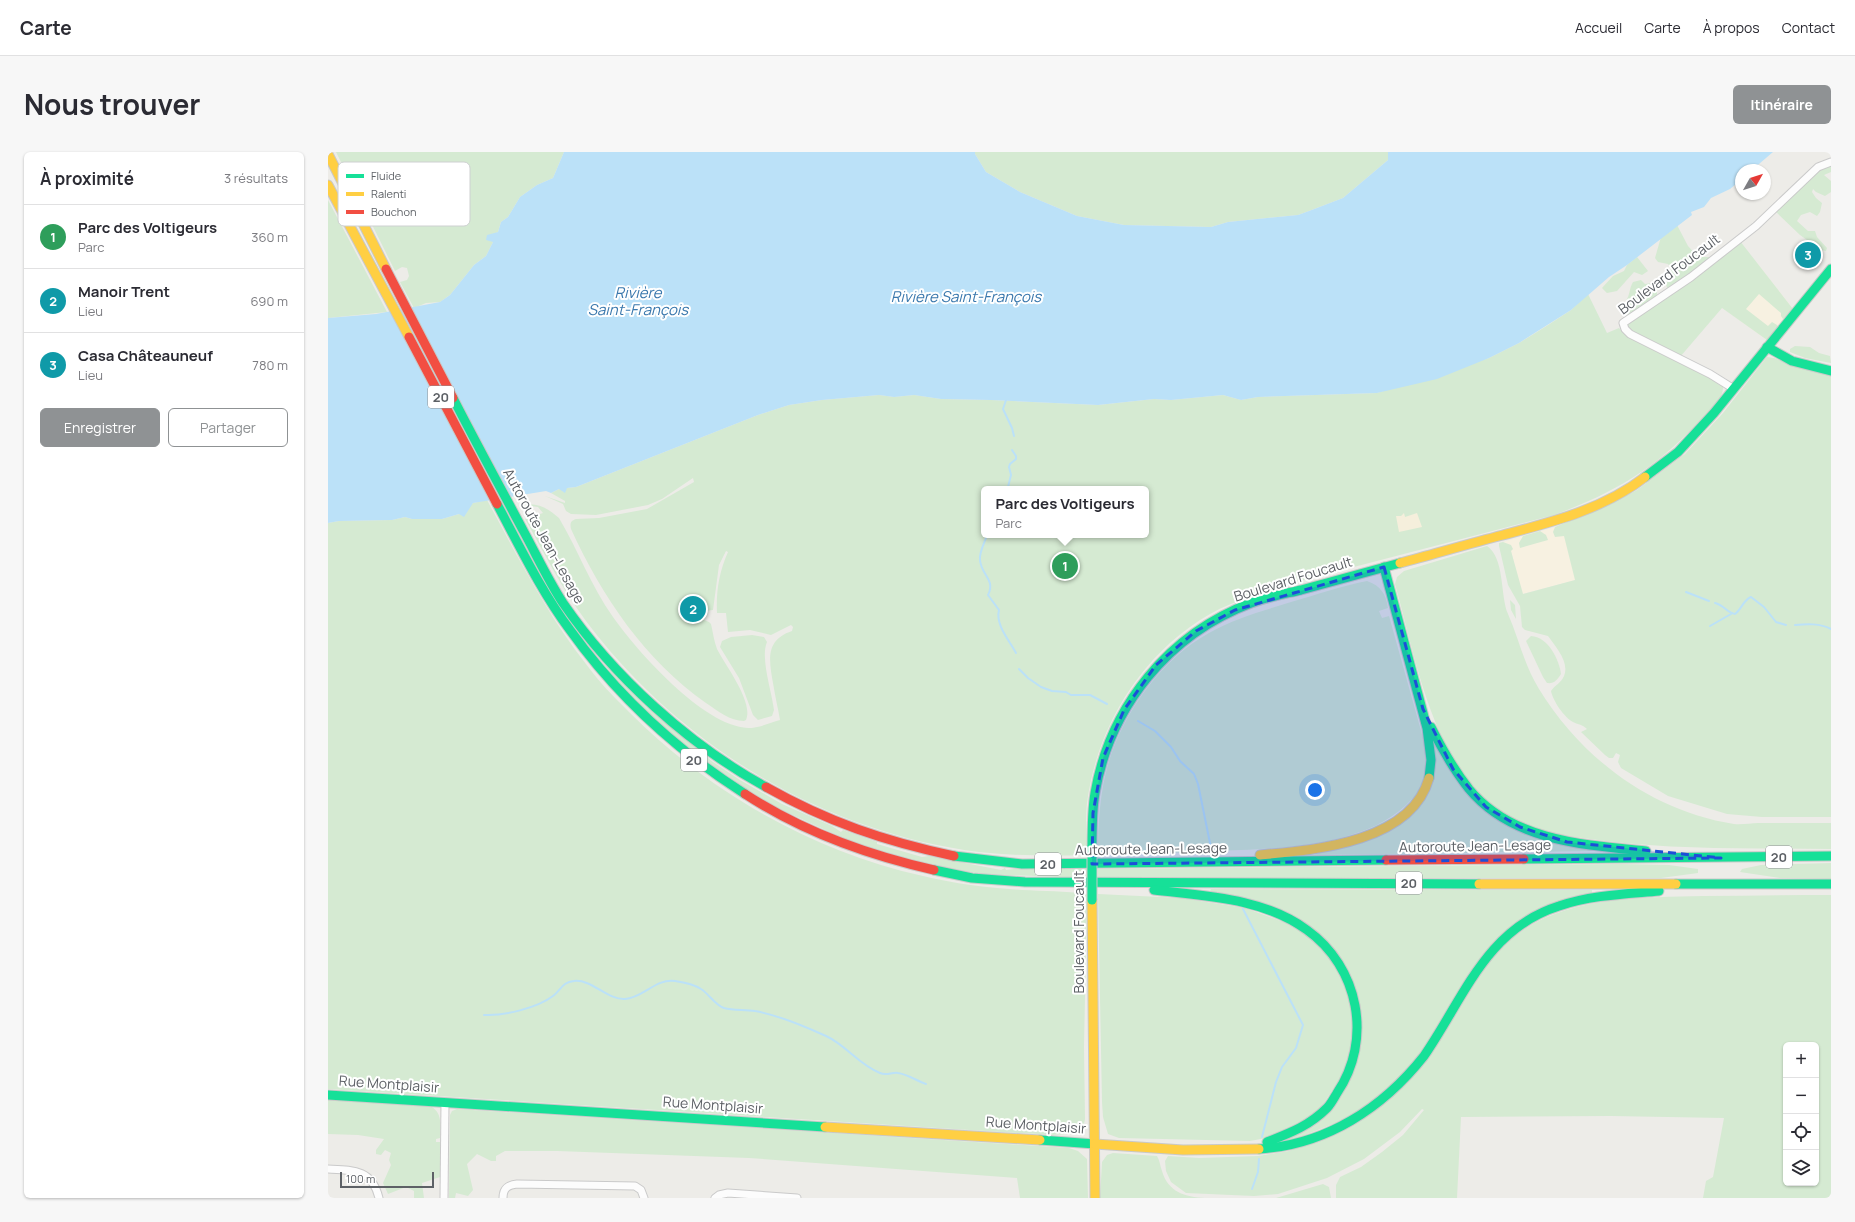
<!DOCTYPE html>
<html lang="fr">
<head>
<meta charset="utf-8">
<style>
	body { margin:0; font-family:Manrope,sans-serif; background:#f7f7f7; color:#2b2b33 }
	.controls { position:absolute; right:12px; bottom:12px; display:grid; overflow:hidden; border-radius:6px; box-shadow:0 1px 3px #0004 }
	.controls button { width:36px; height:36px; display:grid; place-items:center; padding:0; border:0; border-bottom:1px solid #e1e1e2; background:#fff; color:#2b2b33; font:20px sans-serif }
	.compass { position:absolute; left:1407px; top:12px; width:36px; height:36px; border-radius:50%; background:#fff; box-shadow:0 1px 3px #0004; rotate:51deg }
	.scale { position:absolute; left:12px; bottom:10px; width:94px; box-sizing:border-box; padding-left:4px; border:2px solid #5d6166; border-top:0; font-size:11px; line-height:14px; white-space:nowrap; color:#5d6166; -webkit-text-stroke:3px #fff; paint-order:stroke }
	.you { position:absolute; left:987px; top:638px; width:14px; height:14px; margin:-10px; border:3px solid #fff; border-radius:50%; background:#1a73e8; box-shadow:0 0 0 6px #1a73e833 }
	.badge { display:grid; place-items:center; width:26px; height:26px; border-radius:50%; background:#8f9294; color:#fff; font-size:13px; font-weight:700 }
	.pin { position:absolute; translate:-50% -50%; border:2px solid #fff; box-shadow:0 1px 4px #0006 }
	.popup { position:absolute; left:653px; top:334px; width:168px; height:52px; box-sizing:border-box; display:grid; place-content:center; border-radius:6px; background:#fff; filter:drop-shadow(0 1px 3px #0005); font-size:13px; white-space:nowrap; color:#7c7c81 }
	.popup b { font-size:15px; color:#2b2b33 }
	.popup::after { content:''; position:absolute; left:50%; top:100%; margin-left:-8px; border:8px solid transparent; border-top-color:#fff }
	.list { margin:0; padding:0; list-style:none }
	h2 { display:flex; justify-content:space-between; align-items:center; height:52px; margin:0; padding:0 16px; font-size:17px }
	h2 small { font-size:13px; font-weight:400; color:#7c7c81 }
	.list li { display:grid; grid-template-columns:26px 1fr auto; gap:12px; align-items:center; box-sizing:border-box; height:64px; padding:0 16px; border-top:1px solid #e1e1e2 }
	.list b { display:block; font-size:15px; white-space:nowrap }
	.list p { margin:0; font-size:13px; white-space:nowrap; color:#7c7c81 }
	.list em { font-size:13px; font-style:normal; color:#7c7c81 }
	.actions { display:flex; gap:8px; padding:12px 16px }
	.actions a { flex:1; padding:9px 0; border:1px solid #8f9294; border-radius:6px; text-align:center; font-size:14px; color:#8f9294 }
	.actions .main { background:#8f9294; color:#fff }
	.icon { flex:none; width:22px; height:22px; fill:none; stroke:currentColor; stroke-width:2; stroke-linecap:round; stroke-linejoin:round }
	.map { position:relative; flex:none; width:1503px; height:1046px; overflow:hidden; border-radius:6px }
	header { display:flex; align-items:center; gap:24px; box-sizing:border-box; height:56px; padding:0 20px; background:#fff; border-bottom:1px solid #e1e1e2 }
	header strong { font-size:19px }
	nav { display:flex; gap:22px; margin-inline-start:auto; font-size:14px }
	.intro { display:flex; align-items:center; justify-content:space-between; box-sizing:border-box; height:96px; padding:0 24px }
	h1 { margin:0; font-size:28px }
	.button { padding:10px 18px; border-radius:6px; background:#8f9294; color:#fff; font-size:14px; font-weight:700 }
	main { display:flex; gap:24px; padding:0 24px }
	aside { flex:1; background:#fff; border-radius:6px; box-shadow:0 1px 3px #0004 }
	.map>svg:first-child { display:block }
</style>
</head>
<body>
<header>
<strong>Carte</strong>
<nav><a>Accueil</a><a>Carte</a><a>À propos</a><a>Contact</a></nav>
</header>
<div class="intro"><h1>Nous trouver</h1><a class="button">Itinéraire</a></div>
<main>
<aside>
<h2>À proximité<small>3 résultats</small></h2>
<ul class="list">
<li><span class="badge" style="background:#2e9e5b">1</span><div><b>Parc des Voltigeurs</b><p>Parc</p></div><em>360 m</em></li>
<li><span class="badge" style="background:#0f9aa8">2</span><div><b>Manoir Trent</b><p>Lieu</p></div><em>690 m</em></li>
<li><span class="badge" style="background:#0f9aa8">3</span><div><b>Casa Châteauneuf</b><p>Lieu</p></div><em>780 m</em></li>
</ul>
<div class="actions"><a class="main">Enregistrer</a><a>Partager</a></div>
</aside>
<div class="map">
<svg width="1503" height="1046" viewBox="0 0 1503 1046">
	<rect width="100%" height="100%" fill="#edece8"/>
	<g fill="#f7f1e1">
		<polygon points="1429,111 1465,157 1439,188 1389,152"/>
		<polygon points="1234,373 1248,428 1194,442 1183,399 1175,390"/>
	</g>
	<g fill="#d5ead2" fill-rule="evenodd">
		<polygon points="8,0 236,0 225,26 209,33 192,45 180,65 173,70 170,80 164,83 165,90 158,104 146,113 122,143 112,150 98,151 86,156 72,130 79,128 81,124 79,116 74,115 67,119"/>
		<polygon points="647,0 1060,0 1060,8 1015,46 981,59 970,63 900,70 883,75 796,73 749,64 692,40 658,20 647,2"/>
		<polygon points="1503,12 1503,20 1496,23 1503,29 1503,40 1497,44 1488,40 1485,37 1484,40 1488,46 1494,51 1492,60 1489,64 1482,60 1473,63 1469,69 1480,79 1487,79 1489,85 1499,96 1498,99 1493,98 1472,83 1448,60 1449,57 1487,20"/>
		<polygon points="0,48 59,160 0,166"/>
		<path d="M 1349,73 L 1360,94 L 1370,105 L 1381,105 L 1382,108 L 1340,139 L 1338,132 C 1343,125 1346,119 1340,112 L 1330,110 L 1327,106 L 1333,85 Z"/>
		<polygon points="1412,89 1465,157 1455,167 1453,164 1453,161 1431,142 1418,157 1440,174 1444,170 1449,173 1450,175 1439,188 1394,156 1352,205 1301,180 1298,171"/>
		<polygon points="1309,105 1320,119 1314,123 1306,120 1289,139 1279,141 1274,136 1285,124 1296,119 1299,113"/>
		<path d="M 1313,128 L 1317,132 L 1324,131 L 1329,139 L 1329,146 L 1300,165 L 1296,157 L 1300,154 L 1298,149 C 1302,143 1301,137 1305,130 Z"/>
		<path d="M 1260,142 L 1279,181 L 1291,176 L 1295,180 L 1387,228 L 1395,234 C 1396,246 1384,256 1376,264 C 1331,314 1289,340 1226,363 L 941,437 C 935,441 927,442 921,445 C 908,450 894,455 882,462 C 814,501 769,574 759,651 C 757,668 759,686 759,703 C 723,704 687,704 651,700 C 495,680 352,594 258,469 C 234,437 217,402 197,367 L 215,361 L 210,355 L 196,353 C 209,350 221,357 231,366 C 250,398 263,434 285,465 C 309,499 375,574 420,576 C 430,576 442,571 452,568 C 450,556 447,544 445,531 C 441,508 437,488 464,479 L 465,475 L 463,473 L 443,483 L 422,478 L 400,480 L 398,461 L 389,461 C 388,440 391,420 400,400 L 398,399 L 391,413 L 385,458 L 377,459 L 376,453 L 354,455 L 354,463 L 368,462 L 369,465 L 381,470 L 383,472 C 385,481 386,489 389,497 C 397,513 426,550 418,568 L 416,569 C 402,569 390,559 378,551 C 317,508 274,445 243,377 C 242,372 242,369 248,367 L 271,366 L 319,357 L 366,330 L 365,326 L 334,347 L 320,353 L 268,363 L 243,362 L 238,359 L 235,352 L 217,344 L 237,351 L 237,349 L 223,341 L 231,337 L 248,335 L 430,263 L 461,253 L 494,248 L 551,243 L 566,245 L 586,243 L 613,247 L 663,248 L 770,253 L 826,247 L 843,248 L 895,243 L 913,248 L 930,245 L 1049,241 L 1161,206 L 1191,191 L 1217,175 L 1243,158 ZM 656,337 L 818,337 L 818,383 L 656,383 Z"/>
		<polygon points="1467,194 1482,195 1491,201 1502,204 1503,211 1477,206 1462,200 1462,197"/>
		<path d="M 1439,205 L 1446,206 L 1468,215 L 1503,223 L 1503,665 L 1434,665 L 1399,662 L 1340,644 L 1293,616 L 1290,610 L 1292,603 L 1288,601 L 1285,606 L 1281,606 L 1277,603 L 1253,580 L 1259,577 C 1254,572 1251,573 1245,570 C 1236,565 1225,549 1223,539 C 1227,533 1233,531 1236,524 C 1242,510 1227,494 1220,484 L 1197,478 L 1194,475 L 1192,454 L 1180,433 L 1171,394 L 1171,391 L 1175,390 L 1183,393 L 1185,397 L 1183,399 L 1195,442 L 1247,428 L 1236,384 L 1227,385 L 1225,380 L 1227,375 L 1283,352 L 1309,338 L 1357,302 L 1395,261 Z"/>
		<path d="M 159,348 C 190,405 218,461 258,512 C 271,530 286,545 301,560 C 382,641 484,699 595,724 C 628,732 661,736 694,738 C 716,739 737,739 759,742 L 756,895 L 757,967 C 755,991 706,980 689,981 L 0,937 L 0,371 L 11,369 L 64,368 L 77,365 L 84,367 L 114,367 L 131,362 L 145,351 Z"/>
		<polygon points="1212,379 1218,383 1220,388 1192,396 1191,391 1195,384"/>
		<path d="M 1159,394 C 1177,406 1172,444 1180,462 C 1191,487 1196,513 1211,537 C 1254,607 1324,659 1406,672 C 1414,673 1423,671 1430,671 C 1455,671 1479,671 1503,671 L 1503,697 C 1428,696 1352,698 1277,689 C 1247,685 1216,682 1189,669 C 1168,660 1146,638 1133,619 C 1097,566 1084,493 1067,432 L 1069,425 L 1076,419 Z"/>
		<path d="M 1039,429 C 1053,434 1058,442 1060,456 L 1051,459 L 1054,466 L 1061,464 L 1097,593 C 1098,608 1099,625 1092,638 C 1090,642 1086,645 1084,647 C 1041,696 946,697 885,699 C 847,701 808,702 770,702 C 770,671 772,639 781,609 C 797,558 834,507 881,481 C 907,466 935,459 963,450 C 988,443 1013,434 1039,429 Z"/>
		<polygon points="1182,448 1187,453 1188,467 1183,458"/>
		<path d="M 424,483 L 436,485 L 439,490 C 432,506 444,540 446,558 L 444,564 L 430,568 L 425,563 L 411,526 L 392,495 L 394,489 L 403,485 Z"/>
		<path d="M 1203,484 C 1220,485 1231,507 1233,522 C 1229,528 1226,532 1219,531 L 1215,525 L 1198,489 Z"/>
		<polygon points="256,486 318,555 385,610 412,628 454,652 504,674 513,680 515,678 549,690 549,692 594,705 601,704 673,718 677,716 678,718 686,717 759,717 759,726 653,722 578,707 524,690 443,653 361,598 302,545"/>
		<polygon points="1105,588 1159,660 1266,699 986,703 997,699 1092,652"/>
		<polygon points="1503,711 1503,727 1452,726 1412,720 1414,717 1433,713"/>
		<polygon points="1293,712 1341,713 1370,717 1370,721 1333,726 770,726 770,717"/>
		<polygon points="883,737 1264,738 1264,742 1199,764 1071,929 1023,965 954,992 1010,947 1033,860 986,777 881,741"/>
		<polygon points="770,742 853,746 917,756 961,772 982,784 1009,814 1023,849 1025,884 1018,917 994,954 973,973 938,986 922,989 791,986 780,982 775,965 774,950"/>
		<path d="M 1503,743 L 1503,1046 L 1375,1046 L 1378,1029 L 1385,1025 L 1396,966 L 1283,964 L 1133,965 L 1129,1046 L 1008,1046 L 1008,1033 L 1012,1025 L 1033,1015 L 1054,1000 L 1075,983 L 1096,958 L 1094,957 L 1072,980 L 1036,1007 L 999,1026 L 950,1042 L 926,1044 L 858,1041 L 843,1030 L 838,1019 L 837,1009 L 840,1004 L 871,1006 L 930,1004 L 961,999 L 1046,960 L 1176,793 C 1230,743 1307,746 1375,744 C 1418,744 1460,743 1503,743 ZM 1458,893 L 1488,893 L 1488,1031 L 1458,1031 Z"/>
		<path d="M 0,948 L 104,955 C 115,962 112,975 112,986 L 108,987 L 108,990 L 112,990 L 112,1025 L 94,1031 L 96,1046 L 86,1046 L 86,1039 L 78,1035 L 60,1042 L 55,1031 L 63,1013 L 61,1008 L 63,1001 L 57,998 L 53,1003 L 48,1002 L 48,998 L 56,987 L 30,983 L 0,982 Z"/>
		<polygon points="129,957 741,996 750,999 759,1007 760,1046 692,1046 689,1026 421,1006 229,999 177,999 168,1004 168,1009 163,1009 149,1002 139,1012 145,1038 140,1044 128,1041 127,1046 121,1046 122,963 124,959"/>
		<path d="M 785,1001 L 829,1004 C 832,1009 832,1014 834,1019 C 840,1040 857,1045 877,1046 L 772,1046 L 774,1010 L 779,1003 Z"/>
		<polygon points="995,1032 1001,1035 1003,1046 941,1046 948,1046"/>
	</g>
	<polygon fill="#f5efdc" points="1076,361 1077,365 1089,361 1094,375 1071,380 1068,364 1073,364"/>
	<polygon fill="#bbe1f8" points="236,0 647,0 647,2 658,20 692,40 749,64 796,73 883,75 900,70 970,63 981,59 1015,46 1060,8 1060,0 1445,0 1424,18 1413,18 1413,28 1402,37 1383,46 1376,55 1363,60 1364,63 1299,113 1281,125 1243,158 1191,191 1161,206 1109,227 1049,241 930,245 913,248 895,243 843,248 826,247 770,253 663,248 613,247 586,243 566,245 551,243 494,248 461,253 430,263 248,335 239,336 237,341 231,337 223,341 218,339 145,351 136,365 131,362 114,367 84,367 77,365 64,368 11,369 0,371 0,166 48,162 112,150 122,143 146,113 158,104 165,90 158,88 159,83 170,80 173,70 180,65 192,45 209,33 225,26"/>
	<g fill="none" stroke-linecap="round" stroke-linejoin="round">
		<g stroke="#bbe1f8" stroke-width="2">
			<polyline points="678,248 675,257 684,276 686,284"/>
			<polyline points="680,335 683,323 681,315 682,312 688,307 688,304 684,298"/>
			<path d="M 659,383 C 657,390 651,400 652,408 C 653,423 668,428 660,443 L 671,458 C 667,473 682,489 688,501"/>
			<polyline points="1358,440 1381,449"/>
			<path d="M 1387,451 C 1396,453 1399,461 1407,462 C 1414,457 1415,448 1423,445 L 1436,455 L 1448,470 L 1458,473"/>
			<path d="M 1467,473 C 1478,472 1492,471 1503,477"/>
			<polyline points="1382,474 1403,462"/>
			<polyline points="691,517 700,526 713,535 724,539 738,540 743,543 762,543 779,552"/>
			<polyline points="810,569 827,579 843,595 852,609 866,622 870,632 883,696"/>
			<polyline points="915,757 975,873 968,896 954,915 948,930 934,985"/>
			<path d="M 156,863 C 176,864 209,856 225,844 C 233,838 234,830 246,829 C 264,827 279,848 297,847 C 315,846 328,826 347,829 C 354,830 367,833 373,837 C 381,842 387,853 396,856 C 406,859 417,857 427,859 C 450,863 476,874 498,884 C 518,893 531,913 552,921 C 558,924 564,920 570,921 C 579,922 589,929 598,932"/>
			<polyline points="924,1037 930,1020 931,1007"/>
		</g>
		<g stroke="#cacaca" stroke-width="9">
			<g id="street">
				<polyline points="1406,237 1382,222 1302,182 1297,177 1295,171 1363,125 1428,74 1490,15 1503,10"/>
				<path d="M 0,1017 C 25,1018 44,1017 51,1046"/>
				<polyline points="116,1046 117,950"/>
				<path d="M 175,1046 C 175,1036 180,1033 189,1032 L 307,1034 L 313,1038 L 316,1046"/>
				<polyline points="387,1046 391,1043 400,1041 469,1046"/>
			</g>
		</g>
		<g stroke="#c9c9c8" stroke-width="11">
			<g id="fast">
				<polyline points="1439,195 1464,209 1503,219"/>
				<path d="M 125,246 C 148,291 172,335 196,380 C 209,404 220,428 235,451 C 285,524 361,593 438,635"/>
				<polyline points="1317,325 1350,300 1386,261 1503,117"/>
				<path d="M 169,352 C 192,395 213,439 242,478 C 290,545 348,598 417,642"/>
				<polyline points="1056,415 1099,576 1103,608 1101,626"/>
				<path d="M 1103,575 C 1114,597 1126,618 1141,637 C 1184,689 1256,693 1318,699"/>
				<path d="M 764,695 C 764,677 764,658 767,641 C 782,554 841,482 923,451 C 939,445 956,442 973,438 C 1006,429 1039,420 1072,411"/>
				<polyline points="626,704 694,712 1058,708"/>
				<polyline points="1196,707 1503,704"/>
				<polyline points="606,718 644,726 697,730 1151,732"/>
				<polyline points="1348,732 1503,732"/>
				<path d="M 826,738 C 877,744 936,746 979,778 C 1031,815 1045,888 1009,941 C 1006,946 1003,952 999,956 C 981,974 962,981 939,990"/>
				<polyline points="0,943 497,975"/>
				<polyline points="712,988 767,992"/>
				<path d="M 931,997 C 998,993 1055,956 1096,904 C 1136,846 1158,777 1231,754 C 1263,743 1298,742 1331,739"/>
			</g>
		</g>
		<g stroke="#c9c9c8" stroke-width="11">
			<g id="slow">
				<polyline points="0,2 58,117"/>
				<polyline points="0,33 81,185"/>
				<path d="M 1072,411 C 1106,402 1140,392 1175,383 C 1224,370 1276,357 1317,325"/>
				<path d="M 932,703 C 986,698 1083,691 1101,626"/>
				<polyline points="1151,732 1348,732"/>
				<polyline points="764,748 767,1046"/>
				<polyline points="497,975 712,988"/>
				<polyline points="767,992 855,998 931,997"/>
			</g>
		</g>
		<g stroke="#c9c9c8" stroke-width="11">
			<g id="jam">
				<polyline points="58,117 125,246"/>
				<polyline points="81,185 169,352"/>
				<path d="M 438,635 C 500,670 556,689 626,704"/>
				<path d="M 417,642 C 475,680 539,703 606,718"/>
				<polyline points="1058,708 1196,707"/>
			</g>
		</g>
		<use href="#street" stroke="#fcfcfc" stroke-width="7"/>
		<use href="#fast" stroke="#16e098" stroke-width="9"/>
		<use href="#slow" stroke="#ffcf43" stroke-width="9"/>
		<use href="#jam" stroke="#f24e42" stroke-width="9"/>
		<g stroke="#c9c9c8" stroke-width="11" stroke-linecap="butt">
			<polyline id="fast-bridge" points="764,695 764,748"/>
		</g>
		<use href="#fast-bridge" stroke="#16e098" stroke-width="9"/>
	</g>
	<path fill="#1d4ed8" fill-opacity="0.2" stroke="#1d4ed8" stroke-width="3" stroke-dasharray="8 5" stroke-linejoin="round" d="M 1056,415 L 1095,557 L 1125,617 L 1158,655 L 1192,675 L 1239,690 L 1393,706 L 764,712 L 765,661 L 775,606 L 796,558 L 828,513 L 868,479 L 907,458 Z"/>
	<g text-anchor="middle" stroke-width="4" stroke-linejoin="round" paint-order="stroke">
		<g fill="#fff" stroke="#8e9094" stroke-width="1">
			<rect x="100" y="234" width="26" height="22" rx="3"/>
			<rect x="353" y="597" width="26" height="22" rx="3"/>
			<rect x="1438" y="694" width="26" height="22" rx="3"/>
			<rect x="707" y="701" width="26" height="22" rx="3"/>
			<rect x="1068" y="720" width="26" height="22" rx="3"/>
		</g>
		<g font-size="13" font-weight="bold" fill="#5d6166">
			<text x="113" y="250">20</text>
			<text x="366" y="613">20</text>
			<text x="1451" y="710">20</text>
			<text x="720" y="717">20</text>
			<text x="1081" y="736">20</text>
		</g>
		<g font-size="14" fill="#5d6166" stroke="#fff">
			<text transform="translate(1341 122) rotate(-37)" y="5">Boulevard Foucault</text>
			<text transform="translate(216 384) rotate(61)" y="5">Autoroute Jean-Lesage</text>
			<text transform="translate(965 427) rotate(-17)" y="5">Boulevard Foucault</text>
			<text transform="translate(1147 694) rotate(-1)" y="5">Autoroute Jean-Lesage</text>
			<text transform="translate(823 697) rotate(-1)" y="5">Autoroute Jean-Lesage</text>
			<text transform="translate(751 780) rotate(-90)" y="5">Boulevard Foucault</text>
			<text transform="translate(61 932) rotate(4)" y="5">Rue Montplaisir</text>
			<text transform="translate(385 953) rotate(4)" y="5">Rue Montplaisir</text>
			<text transform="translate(708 973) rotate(4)" y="5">Rue Montplaisir</text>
		</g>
		<g font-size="15" font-style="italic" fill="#3a78ad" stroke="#fff">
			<text x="310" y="146">Rivière<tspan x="310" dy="17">Saint-François</tspan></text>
			<text x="638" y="150">Rivière Saint-François</text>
		</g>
	</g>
	<rect x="10" y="10" width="132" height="64" rx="6" fill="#fff" stroke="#ced0d1" stroke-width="1"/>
	<rect x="18" y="22" width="18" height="4" fill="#16e098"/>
	<rect x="18" y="40" width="18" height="4" fill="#ffcf43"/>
	<rect x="18" y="58" width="18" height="4" fill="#f24e42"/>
	<g font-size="11" fill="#5d6166">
		<text x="43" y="28">Fluide</text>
		<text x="43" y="46">Ralenti</text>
		<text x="43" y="64">Bouchon</text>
	</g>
</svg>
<div class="controls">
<button>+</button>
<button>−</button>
<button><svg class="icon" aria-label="locate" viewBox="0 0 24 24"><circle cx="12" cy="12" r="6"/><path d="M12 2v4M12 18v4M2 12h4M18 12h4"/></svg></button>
<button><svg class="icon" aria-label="layers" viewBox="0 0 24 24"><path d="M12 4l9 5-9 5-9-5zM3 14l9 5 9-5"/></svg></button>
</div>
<svg class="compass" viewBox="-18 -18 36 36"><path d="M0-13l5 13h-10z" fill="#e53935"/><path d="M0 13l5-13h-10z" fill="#7c7c81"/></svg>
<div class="scale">100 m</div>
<div class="you"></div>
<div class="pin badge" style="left:737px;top:414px;background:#2e9e5b">1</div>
<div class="popup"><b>Parc des Voltigeurs</b>Parc</div>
<div class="pin badge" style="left:365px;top:457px;background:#0f9aa8">2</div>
<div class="pin badge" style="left:1480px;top:103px;background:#0f9aa8">3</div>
</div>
</main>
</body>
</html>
